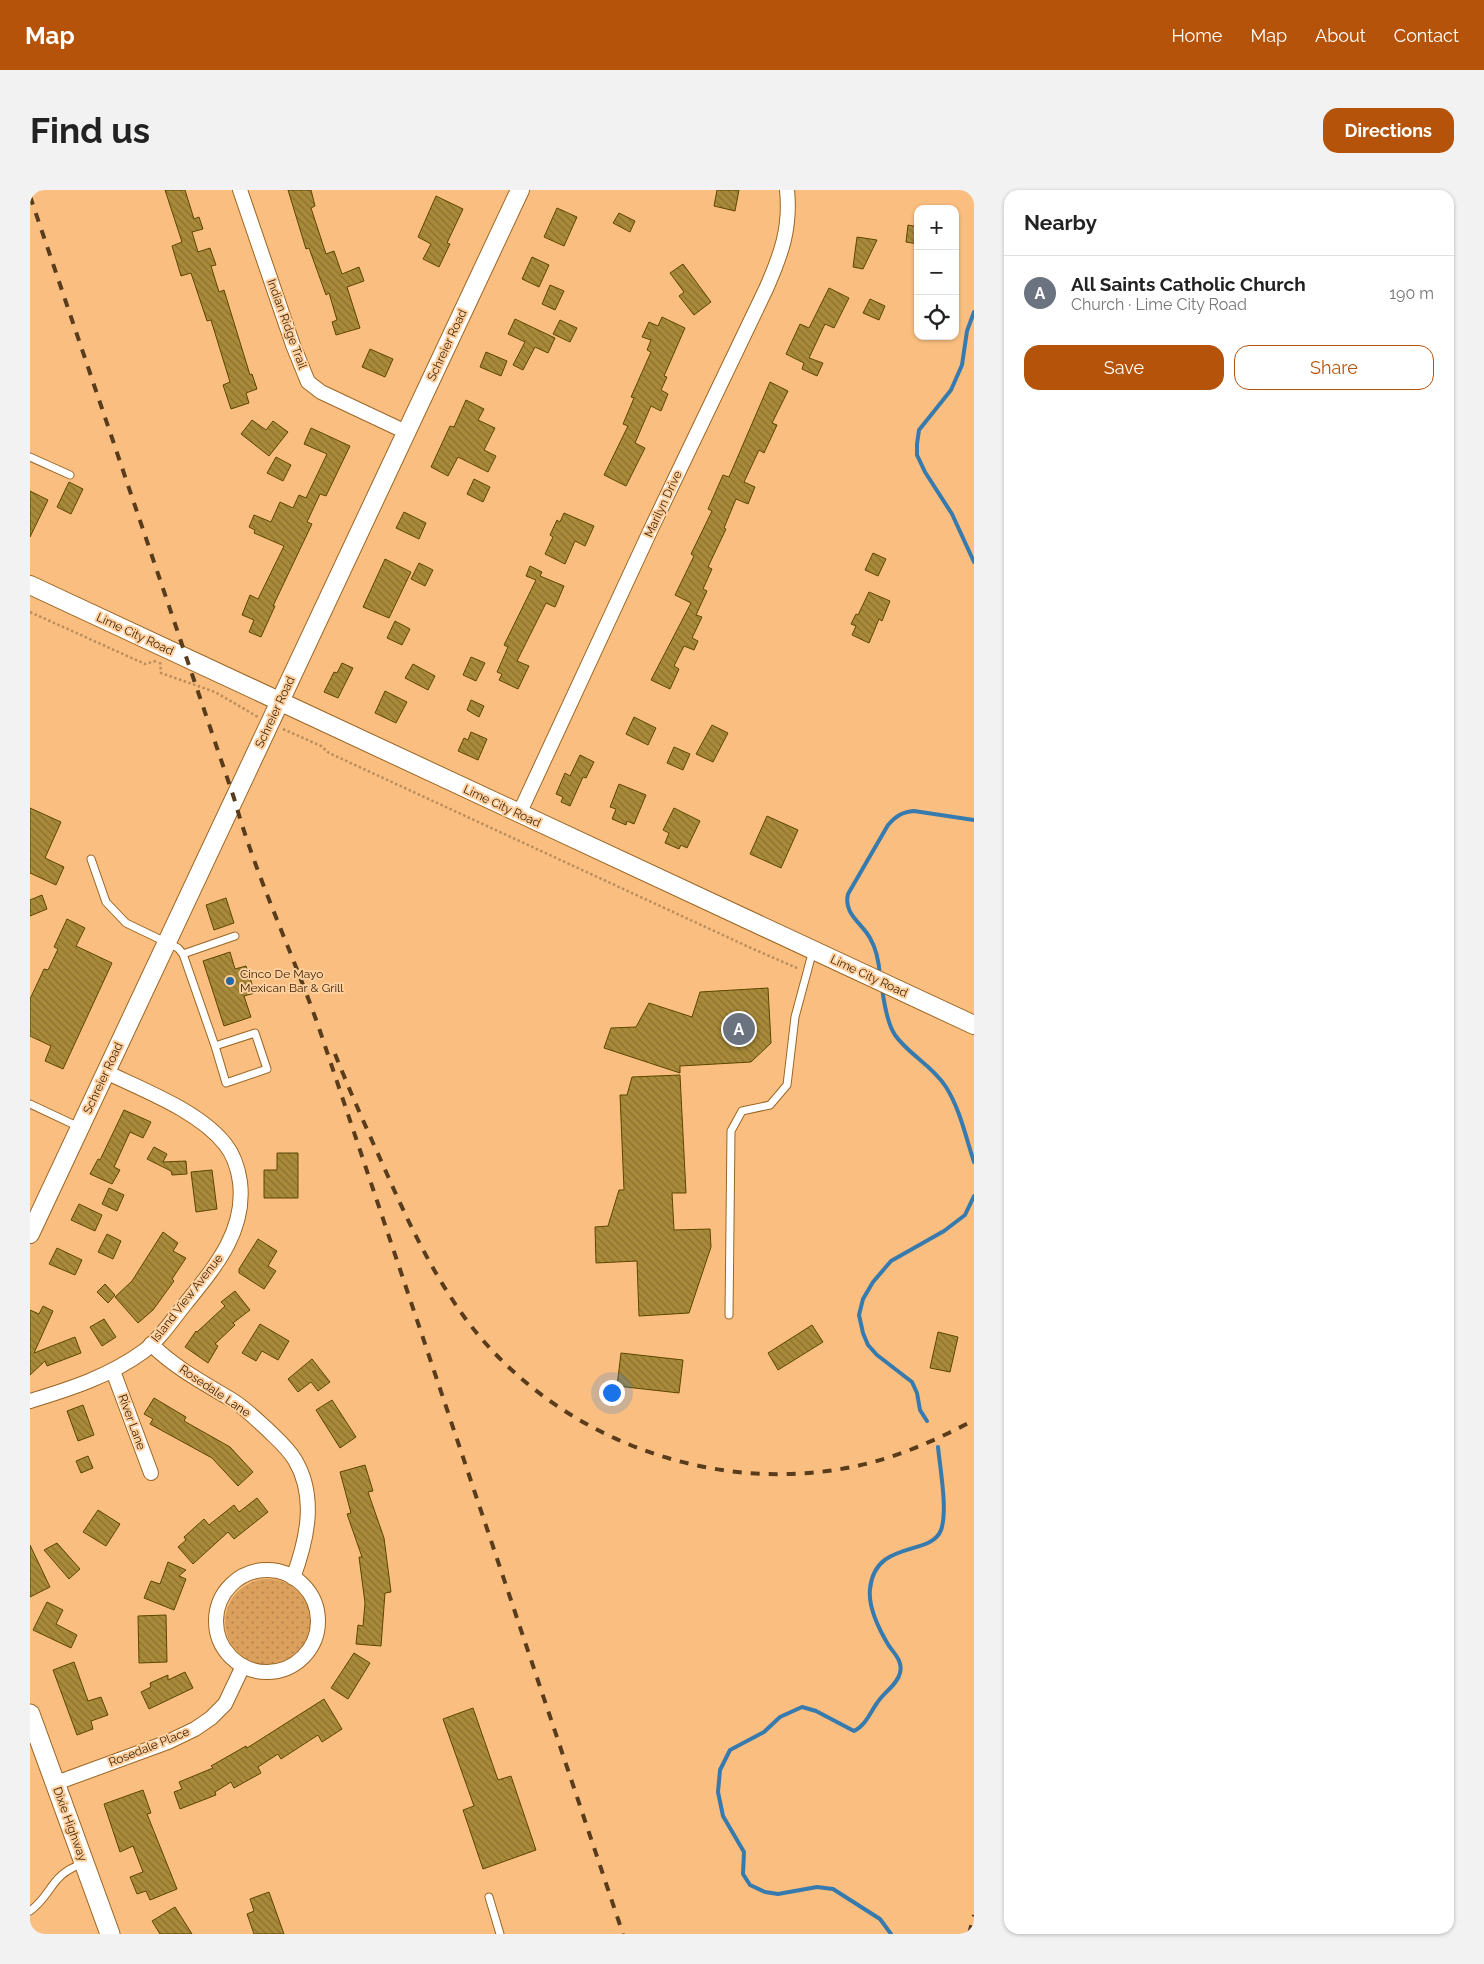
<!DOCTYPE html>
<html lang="en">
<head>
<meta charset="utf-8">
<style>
	body { margin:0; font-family:Raleway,sans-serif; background:#f2f2f2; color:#222 }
	.controls { position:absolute; right:15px; top:15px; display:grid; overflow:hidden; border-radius:10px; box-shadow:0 1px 4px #0004 }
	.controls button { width:45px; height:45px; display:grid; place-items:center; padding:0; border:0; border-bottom:1px solid #e0e0e0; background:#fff; color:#222; font:25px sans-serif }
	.you { position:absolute; left:581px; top:1202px; width:18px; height:18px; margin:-12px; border:4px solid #fff; border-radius:50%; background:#1a73e8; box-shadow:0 0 0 8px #1a73e833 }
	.badge { display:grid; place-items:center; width:32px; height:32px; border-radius:50%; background:#b45309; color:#fff; font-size:16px; font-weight:700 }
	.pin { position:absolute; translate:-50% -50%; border:2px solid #fff; box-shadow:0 1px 5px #0006 }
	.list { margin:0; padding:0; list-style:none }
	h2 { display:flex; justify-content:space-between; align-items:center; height:65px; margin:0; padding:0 20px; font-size:21px }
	h2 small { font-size:16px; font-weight:400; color:#767676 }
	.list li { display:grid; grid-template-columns:32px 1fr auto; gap:15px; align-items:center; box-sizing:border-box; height:75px; padding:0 20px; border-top:1px solid #e0e0e0 }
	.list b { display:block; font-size:19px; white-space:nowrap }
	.list p { margin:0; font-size:16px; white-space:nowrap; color:#767676 }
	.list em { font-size:16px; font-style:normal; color:#767676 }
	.actions { display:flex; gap:10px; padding:15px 20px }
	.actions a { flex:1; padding:11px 0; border:1px solid #b45309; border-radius:15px; text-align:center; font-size:18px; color:#b45309 }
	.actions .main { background:#b45309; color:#fff }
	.icon { flex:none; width:28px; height:28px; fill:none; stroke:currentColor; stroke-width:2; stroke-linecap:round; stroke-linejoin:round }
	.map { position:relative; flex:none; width:944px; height:1744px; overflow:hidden; border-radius:15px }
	header { display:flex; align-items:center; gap:30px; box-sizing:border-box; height:70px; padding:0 25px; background:#b45309; color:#fff }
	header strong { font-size:24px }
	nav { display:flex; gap:28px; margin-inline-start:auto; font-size:18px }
	.intro { display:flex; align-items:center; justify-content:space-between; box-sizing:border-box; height:120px; padding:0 30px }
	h1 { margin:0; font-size:35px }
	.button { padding:12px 22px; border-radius:15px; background:#b45309; color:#fff; font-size:18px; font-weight:700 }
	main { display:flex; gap:30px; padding:0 30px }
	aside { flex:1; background:#fff; border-radius:15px; box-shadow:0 1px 4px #0004 }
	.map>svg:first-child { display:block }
</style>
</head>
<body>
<header>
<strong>Map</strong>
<nav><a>Home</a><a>Map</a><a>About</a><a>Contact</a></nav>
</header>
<div class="intro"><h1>Find us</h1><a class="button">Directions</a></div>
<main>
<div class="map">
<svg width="944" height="1744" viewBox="0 0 944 1744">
	<defs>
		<pattern id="grass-dots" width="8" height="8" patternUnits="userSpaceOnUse" patternTransform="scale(1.25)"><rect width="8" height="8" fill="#dca05d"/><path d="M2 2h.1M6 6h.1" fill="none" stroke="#b4824b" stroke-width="1.8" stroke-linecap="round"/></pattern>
		<pattern id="building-back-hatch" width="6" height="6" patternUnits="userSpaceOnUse" patternTransform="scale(1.25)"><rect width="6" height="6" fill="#a98a3a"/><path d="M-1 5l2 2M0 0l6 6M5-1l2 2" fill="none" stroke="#8b712f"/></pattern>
	</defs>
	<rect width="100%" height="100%" fill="#fabf80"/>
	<circle fill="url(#grass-dots)" cx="238" cy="1432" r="43"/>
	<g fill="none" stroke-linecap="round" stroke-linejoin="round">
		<g stroke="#377aae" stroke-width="4">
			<polyline points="944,122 937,141 932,175 921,200 889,240 887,254 887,265 895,282 922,324 944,372"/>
			<path d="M 850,786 C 849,772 847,760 840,748 C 832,733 813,724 818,704 L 858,635 C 866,626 872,622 884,621 L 944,630"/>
			<path d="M 852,798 C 854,813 857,833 865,845 C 879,865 902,875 916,897 C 930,919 936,948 944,972"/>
			<polyline points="897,1231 890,1220 887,1203 882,1192 847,1165 838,1155 833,1143 829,1125 833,1109 843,1092 861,1071 914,1041 935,1025 944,1006"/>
			<path d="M 861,1744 L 850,1729 L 803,1699 L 787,1697 L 748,1704 L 735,1702 L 720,1695 L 713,1684 L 714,1662 L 693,1626 L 688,1602 L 690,1580 L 700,1560 L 734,1542 L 750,1527 L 772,1517 L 786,1521 L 824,1541 C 835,1536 840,1523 847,1513 C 854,1502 867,1495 870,1483 C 873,1472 865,1464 859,1456 C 850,1441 838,1417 840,1399 C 845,1349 901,1367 911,1340 C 918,1321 910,1278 908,1257"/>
		</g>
	</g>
	<g fill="url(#building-back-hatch)" stroke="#5c4600">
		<polygon points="135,0 155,0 164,29 169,27 173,39 162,42 168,62 180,58 186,75 181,76 189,102 194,100 220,185 222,184 227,199 216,203 219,213 201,219 193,195 200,192 181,130 177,131 161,83 151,86 142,56 152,52"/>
		<polygon points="258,0 281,0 285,16 281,18 296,64 304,61 312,84 329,77 334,91 317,97 330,138 306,145 302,132 307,130 299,103 296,105 279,58 276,59"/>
		<polygon points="687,0 709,0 705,21 684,16"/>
		<polygon points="406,6 433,19 417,53 420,54 409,77 393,69 401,54 388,47"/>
		<polygon points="527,18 547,27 534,56 514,47"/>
		<polygon points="589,23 605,31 600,42 583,33"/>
		<polygon points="878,35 888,37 888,54 876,52"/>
		<polygon points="827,47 847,50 833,79 823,77"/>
		<polygon points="502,67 519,75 509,97 492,89"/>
		<polygon points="653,74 681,112 664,125 649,106 654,102 640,83"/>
		<polygon points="520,95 534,101 525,120 512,114"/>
		<polygon points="799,98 819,108 804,138 795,134 779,168 793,173 787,186 772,179 774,173 756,164 770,134 779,138"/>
		<polygon points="840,109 855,116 849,130 833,123"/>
		<polygon points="632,127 655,138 634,186 637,187 631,200 638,204 631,221 621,216 605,253 615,258 596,296 574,285 598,236 593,234 604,208 601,207 621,162 617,160 621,150 612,147 619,132 628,136"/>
		<polygon points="485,129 525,148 518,163 505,157 493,180 483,175 495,152 478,144"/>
		<polygon points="530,130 547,138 540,152 523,144"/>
		<polygon points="340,159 363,169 355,187 332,177"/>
		<polygon points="456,162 477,171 471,186 450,177"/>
		<polygon points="740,192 758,201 742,233 747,235 734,263 729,260 714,292 725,297 718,314 706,309 694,338 696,339 678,377 682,379 673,399 677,401 666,425 672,427 662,448 668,451 664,460 654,456 644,476 649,479 640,499 621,490 661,413 645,405 664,366 661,364 682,321 678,319 693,285 699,287"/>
		<polygon points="436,210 454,219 448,230 465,238 454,260 466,266 458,282 428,267 418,286 401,277 420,236 424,237"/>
		<polygon points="222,230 236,240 243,231 258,242 239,266 211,244"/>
		<polygon points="281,238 320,256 296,306 290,304 277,332 282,334 243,416 245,416 231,447 219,442 224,430 212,425 220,405 228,409 254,356 224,343 225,340 219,337 224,325 241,332 250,312 263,318 269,305 276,308 297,264 274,254"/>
		<polygon points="246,267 261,275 253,291 237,283"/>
		<polygon points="444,289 460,297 453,312 437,304"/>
		<polygon points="39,292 53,299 41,324 27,317"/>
		<polygon points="0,301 18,310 0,347"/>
		<polygon points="374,322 396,333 389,349 366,338"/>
		<polygon points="534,323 564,336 555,356 545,351 535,374 515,364 523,347 520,345 527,330 530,332"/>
		<polygon points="843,363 856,369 848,386 835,380"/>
		<polygon points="355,369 381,382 359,428 333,417"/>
		<polygon points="389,373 403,380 395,396 381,389"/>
		<polygon points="500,376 512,382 510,386 534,396 525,417 516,413 487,471 499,476 488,499 469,490 472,484 467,482 478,457 474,455 506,390 496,386"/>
		<polygon points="839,402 860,411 852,431 849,429 839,453 822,445 826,436 821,434 826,424 828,425"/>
		<polygon points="365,431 380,439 372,455 357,448"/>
		<polygon points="441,467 455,473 446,491 433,485"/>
		<polygon points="312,473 323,478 308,508 294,502 304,482 307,483"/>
		<polygon points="383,474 405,486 398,500 375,488"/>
		<polygon points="355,501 377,512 366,533 345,523"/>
		<polygon points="441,510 454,516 449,527 437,520"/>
		<polygon points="604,527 626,538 618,555 596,544"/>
		<polygon points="682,535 698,543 683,572 666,564"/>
		<polygon points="441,542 457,549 448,570 428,561 434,548 438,550"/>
		<polygon points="644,557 660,564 653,580 637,573"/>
		<polygon points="550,565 564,572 556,588 553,587 540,616 531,612 533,607 526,604 535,583 540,586"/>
		<polygon points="589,594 616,605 604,634 597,631 596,635 582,629 586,619 580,617"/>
		<polygon points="0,618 31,632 15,668 34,677 26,695 0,683"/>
		<polygon points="644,618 670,631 657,658 651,655 649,659 635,653 639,643 633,640"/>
		<polygon points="737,626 768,640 751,678 720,664"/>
		<polygon points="12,705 17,719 0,726 0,710"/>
		<polygon points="196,708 204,733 184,740 176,715"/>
		<polygon points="37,729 55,738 46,756 82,773 33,879 15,871 21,856 0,846 0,809 14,779 18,780 28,759 24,757"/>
		<polygon points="200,762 205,779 216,776 225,803 214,806 221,827 194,836 173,771"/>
		<polygon points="738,798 741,853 721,872 650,876 650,883 574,858 581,838 606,837 619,813 662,827 670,802"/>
		<polygon points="650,885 656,1003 642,1003 644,1040 680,1039 681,1057 659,1123 609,1126 607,1071 566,1073 565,1037 578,1036 589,1000 594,1000 590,905 597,905 602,887"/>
		<polygon points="94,920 121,932 113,948 100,942 84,977 90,980 82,994 60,984 68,969 70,970"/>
		<polygon points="124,957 137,964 133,972 156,971 157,984 142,985 141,981 117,969"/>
		<polygon points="247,963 268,963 268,1008 234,1008 234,980 247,980"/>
		<polygon points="182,980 187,1019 166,1022 161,982"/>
		<polygon points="79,998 94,1005 87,1021 72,1014"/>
		<polygon points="49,1014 72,1025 65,1041 41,1030"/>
		<polygon points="133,1042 148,1053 143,1061 156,1068 142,1089 144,1091 123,1120 108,1133 85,1107 102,1091"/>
		<polygon points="77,1044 91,1051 83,1069 68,1062"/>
		<polygon points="228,1049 247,1061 238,1076 246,1081 234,1099 209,1083 209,1079"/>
		<polygon points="27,1058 52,1070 45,1085 19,1074"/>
		<polygon points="75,1094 85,1105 78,1113 67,1102"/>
		<polygon points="205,1101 220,1120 203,1133 205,1135 185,1154 188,1156 178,1173 155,1157 166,1141 167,1142 195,1116 191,1112"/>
		<polygon points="13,1116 23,1121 4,1163 45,1147 51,1163 17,1176 15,1171 0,1185 0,1120 9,1124"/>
		<polygon points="74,1129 86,1147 72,1156 60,1137"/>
		<polygon points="230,1134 259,1151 248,1170 232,1161 226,1171 212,1163"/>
		<polygon points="782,1135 793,1152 748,1180 738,1163"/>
		<polygon points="908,1142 928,1147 920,1182 900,1178"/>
		<polygon points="591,1163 653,1170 649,1203 587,1196"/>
		<polygon points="282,1169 300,1192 288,1201 281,1192 268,1202 258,1189"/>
		<polygon points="124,1208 156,1227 154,1231 200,1257 223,1282 208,1296 182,1268 120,1234 123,1229 114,1224"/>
		<polygon points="302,1210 326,1247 310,1258 286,1220"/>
		<polygon points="53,1215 64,1245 48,1251 37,1221"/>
		<polygon points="58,1266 63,1278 51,1283 46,1271"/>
		<polygon points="335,1275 343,1301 338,1302 354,1348 361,1402 355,1403 351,1456 326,1454 328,1435 333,1436 335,1413 329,1367 332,1367 317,1324 321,1323 310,1282"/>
		<polygon points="227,1308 238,1322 204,1349 198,1342 163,1374 148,1357 156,1350 154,1347 174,1329 179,1335 204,1315 209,1322"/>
		<polygon points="68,1320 90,1334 76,1356 53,1342"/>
		<polygon points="27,1353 50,1379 39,1389 14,1360"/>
		<polygon points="0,1355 20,1397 0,1407"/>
		<polygon points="138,1372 156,1380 149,1386 156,1389 144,1420 114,1408 121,1391 130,1394"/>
		<polygon points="17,1412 33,1420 26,1434 47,1445 41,1458 3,1440"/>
		<polygon points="136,1425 137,1472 109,1473 108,1426"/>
		<polygon points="324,1463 340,1473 318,1509 301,1498"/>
		<polygon points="44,1472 58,1511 71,1507 78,1525 61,1531 63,1539 47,1545 23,1480"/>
		<polygon points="155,1482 163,1498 119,1519 111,1502 121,1497 120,1493 138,1485 138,1490"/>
		<polygon points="294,1509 312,1539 292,1552 288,1545 251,1569 248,1564 228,1577 231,1583 204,1598 201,1592 185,1602 186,1605 150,1619 144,1602 152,1599 149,1592 183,1578 181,1576 216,1556 217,1558"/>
		<polygon points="443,1518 468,1590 481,1586 506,1660 453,1679 433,1620 444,1616 413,1529"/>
		<polygon points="113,1600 121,1623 117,1624 147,1699 120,1710 116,1701 107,1704 100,1687 113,1682 103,1656 90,1662 74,1614"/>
		<polygon points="239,1702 254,1744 224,1744 217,1724 224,1721 220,1709"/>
		<polygon points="145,1717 162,1744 130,1744 122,1731"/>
	</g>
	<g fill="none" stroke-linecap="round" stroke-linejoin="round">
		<g stroke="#9b6624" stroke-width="9">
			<g id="service">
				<polyline points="0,267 40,285"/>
				<polyline points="61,669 76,712 96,733 148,758 153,764 185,856 196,893 237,879 225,843 185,856"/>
				<polyline points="153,764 205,746"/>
				<polyline points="0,914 49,937"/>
				<polyline points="699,1125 701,941 712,921 740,915 757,895 765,827 783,760"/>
				<polyline points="459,1707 470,1744"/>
				<path d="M 0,1721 C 24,1703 19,1685 54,1673"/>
			</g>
		</g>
		<g stroke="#9b6624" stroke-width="16">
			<g id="minor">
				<polyline points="210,0 263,155 278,192 291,202 376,242"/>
				<path d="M 489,624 L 622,337 L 736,99 C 751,65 761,38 757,0"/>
				<path d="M 121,1154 C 145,1178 174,1193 202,1210 C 215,1218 226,1229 237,1239 C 247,1249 258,1258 265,1270 C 287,1307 277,1350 263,1388"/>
				<polyline points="83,1181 121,1283"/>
				<path d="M 0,1211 C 40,1199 80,1186 114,1161 C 131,1148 143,1129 156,1113 C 185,1077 216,1041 210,992 C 208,978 204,965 195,954 C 169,921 113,900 76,882"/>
				<circle cx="237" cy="1431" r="51"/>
				<polyline points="26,1593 138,1552 165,1539 181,1528 195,1514 213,1476"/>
			</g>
		</g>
		<g stroke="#9b6624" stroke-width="20">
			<g id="tertiary">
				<polyline points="0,395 944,835"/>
				<polyline points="0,1044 490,0"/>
			</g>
		</g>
		<g stroke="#9b6624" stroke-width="21">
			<polyline id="secondary" points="0,1524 80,1744"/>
		</g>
		<g stroke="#bc8d5a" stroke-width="2.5" stroke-dasharray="2.5 2.5" stroke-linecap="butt">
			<polyline points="0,422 115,474 126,471"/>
			<polyline points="130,472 131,483 185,502 228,527"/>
			<polyline points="253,539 291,556 299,563 721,758 769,779"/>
		</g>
		<use href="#service" stroke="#fff" stroke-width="7"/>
		<use href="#minor" stroke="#fff" stroke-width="14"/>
		<use href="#tertiary" stroke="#fff" stroke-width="18"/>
		<use href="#secondary" stroke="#fff" stroke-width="19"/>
		<g stroke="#583c1c" stroke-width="4" stroke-dasharray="9 9" stroke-linecap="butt">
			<path d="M 0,6 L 204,608 C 226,687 262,761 289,838 L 593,1744"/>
			<path d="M 305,864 C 321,904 339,944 357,984 C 379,1034 403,1084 435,1128 C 524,1248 681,1307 827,1276 C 868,1267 907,1250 944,1230"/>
			<polyline points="939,1744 944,1725"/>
		</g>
	</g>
	<circle fill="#27689e" stroke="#ffcf9d" stroke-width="2" cx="200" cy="791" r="5"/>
	<g text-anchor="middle" stroke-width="4" stroke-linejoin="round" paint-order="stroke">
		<g font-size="12" fill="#3e270c" stroke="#ffcf9d">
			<text transform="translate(257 134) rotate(70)" y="4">Indian Ridge Trail</text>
			<text transform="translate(417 155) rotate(-65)" y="4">Schreier Road</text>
			<text transform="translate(633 314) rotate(-65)" y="4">Marilyn Drive</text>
			<text transform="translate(105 444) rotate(25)" y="4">Lime City Road</text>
			<text transform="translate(245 522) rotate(-65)" y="4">Schreier Road</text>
			<text transform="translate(472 616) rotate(25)" y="4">Lime City Road</text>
			<text transform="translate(839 786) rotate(25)" y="4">Lime City Road</text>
			<text transform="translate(73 888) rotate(-65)" y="4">Schreier Road</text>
			<text transform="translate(157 1108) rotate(-52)" y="4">Island View Avenue</text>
			<text transform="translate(185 1201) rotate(34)" y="4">Rosedale Lane</text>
			<text transform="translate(102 1232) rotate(70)" y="4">River Lane</text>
			<text transform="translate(119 1557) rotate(-22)" y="4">Rosedale Place</text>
			<text transform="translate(40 1634) rotate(70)" y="4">Dixie Highway</text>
		</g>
		<g font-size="12" fill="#3e270c" stroke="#ffcf9d" text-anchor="start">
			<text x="210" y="788">Cinco De Mayo<tspan x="210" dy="14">Mexican Bar &amp; Grill</tspan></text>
		</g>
	</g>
</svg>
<div class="controls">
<button>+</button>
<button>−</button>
<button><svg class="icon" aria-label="locate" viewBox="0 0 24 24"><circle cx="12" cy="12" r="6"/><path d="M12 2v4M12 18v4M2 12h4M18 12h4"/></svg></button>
</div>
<div class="you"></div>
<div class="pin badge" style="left:709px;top:839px;background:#6b7280">A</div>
</div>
<aside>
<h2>Nearby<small></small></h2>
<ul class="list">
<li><span class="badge" style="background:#6b7280">A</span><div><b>All Saints Catholic Church</b><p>Church · Lime City Road</p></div><em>190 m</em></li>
</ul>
<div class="actions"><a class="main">Save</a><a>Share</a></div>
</aside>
</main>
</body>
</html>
